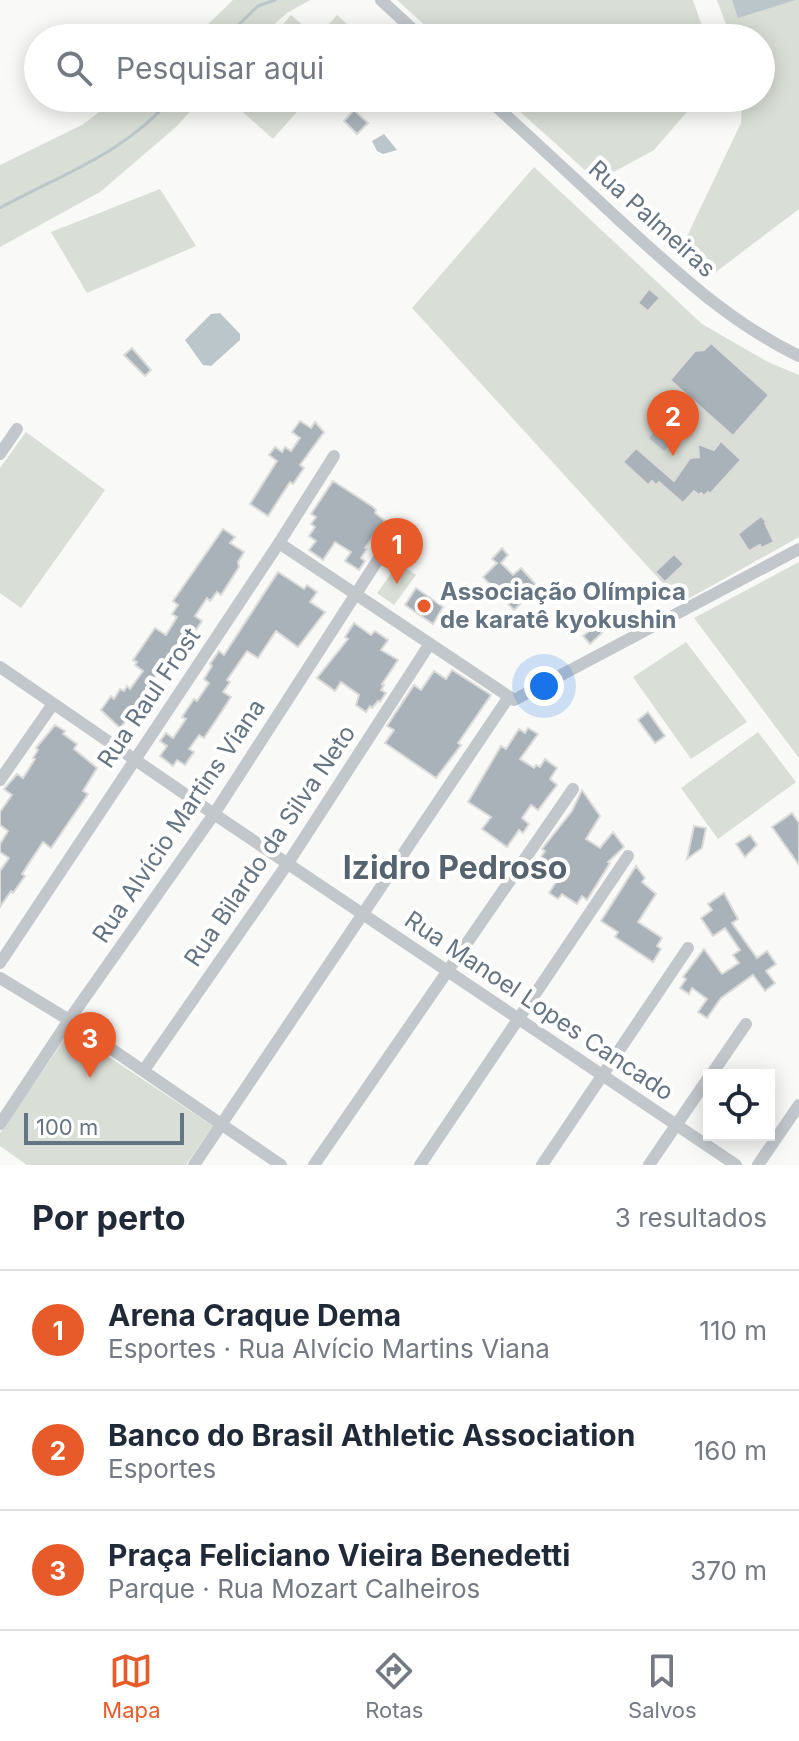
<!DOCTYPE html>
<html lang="pt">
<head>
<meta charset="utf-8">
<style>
	body { margin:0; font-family:Inter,sans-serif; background:#f2f2f3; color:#1f2937 }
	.controls { position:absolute; right:24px; bottom:24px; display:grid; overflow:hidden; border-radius:0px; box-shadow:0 4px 20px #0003 }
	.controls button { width:72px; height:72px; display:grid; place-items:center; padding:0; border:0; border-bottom:2px solid #e0e1e3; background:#fff; color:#1f2937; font:40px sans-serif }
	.scale { position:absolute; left:24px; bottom:20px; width:160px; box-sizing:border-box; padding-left:8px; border:4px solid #647483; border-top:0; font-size:22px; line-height:28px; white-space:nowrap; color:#647483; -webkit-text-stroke:6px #fff; paint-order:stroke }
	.you { position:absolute; left:544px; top:686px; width:28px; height:28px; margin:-20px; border:6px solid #fff; border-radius:50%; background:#1a73e8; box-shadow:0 0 0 12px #1a73e833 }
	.badge { display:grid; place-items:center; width:52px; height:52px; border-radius:50%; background:#e75a29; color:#fff; font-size:26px; font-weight:700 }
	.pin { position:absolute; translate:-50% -66px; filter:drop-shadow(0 2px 4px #0008) }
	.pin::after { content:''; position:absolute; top:42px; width:28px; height:24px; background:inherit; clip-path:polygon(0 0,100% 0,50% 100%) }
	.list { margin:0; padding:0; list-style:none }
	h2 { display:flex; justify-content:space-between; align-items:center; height:104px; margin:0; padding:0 32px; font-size:34px }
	h2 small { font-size:26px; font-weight:400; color:#747a83 }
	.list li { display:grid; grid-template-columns:52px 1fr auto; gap:24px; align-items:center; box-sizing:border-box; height:120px; padding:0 32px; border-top:2px solid #e0e1e3 }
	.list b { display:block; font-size:30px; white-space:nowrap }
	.list p { margin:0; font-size:26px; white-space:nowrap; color:#747a83 }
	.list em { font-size:26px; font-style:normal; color:#747a83 }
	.icon { flex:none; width:44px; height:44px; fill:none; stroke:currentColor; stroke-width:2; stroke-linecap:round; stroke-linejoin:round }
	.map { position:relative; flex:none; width:799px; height:1165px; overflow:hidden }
	.search { position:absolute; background:#fff; box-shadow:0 4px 20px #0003; left:24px; right:24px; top:24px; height:88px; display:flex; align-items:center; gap:20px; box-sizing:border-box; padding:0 28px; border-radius:44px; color:#747a83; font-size:30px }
	.sheet { height:464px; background:#fff }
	nav { display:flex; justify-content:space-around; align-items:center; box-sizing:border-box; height:112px; border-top:2px solid #e0e1e3; background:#fff; font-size:22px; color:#747a83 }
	nav a { display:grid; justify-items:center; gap:4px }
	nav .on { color:#e75a29 }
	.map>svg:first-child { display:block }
</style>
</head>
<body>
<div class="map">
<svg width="799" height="1165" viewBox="0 0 799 1165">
	<rect width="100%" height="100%" fill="#f9f9f7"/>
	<g fill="#d9ded6">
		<polygon points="233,0 310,0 287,13 259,38 194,38"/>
		<polygon points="397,0 693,0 706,38 439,38"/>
		<polygon points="717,0 799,0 799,209 712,275 680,251 741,123 742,98 761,98 761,38 731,38"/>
		<polygon points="291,15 318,38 271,38"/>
		<polygon points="337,15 363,38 329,38 322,32"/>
		<polygon points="118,98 202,98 177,126 100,192 0,247 0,165 82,125"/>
		<polygon points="227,98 309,98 273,139"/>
		<polygon points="505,98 699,98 654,150 597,181"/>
		<polygon points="534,167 702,324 768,362 799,375 799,537 681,603 412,308"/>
		<polygon points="160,189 196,246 87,293 51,232"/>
		<polygon points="26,432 105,490 21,608 0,593 0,468"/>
		<polygon points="799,562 799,758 694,618"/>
		<polygon points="399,563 416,575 394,605 377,593"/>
		<polygon points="686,642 747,722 691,759 633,677"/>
		<polygon points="758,732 796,782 718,839 681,788"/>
		<polygon points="70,1031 213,1126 186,1165 27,1165 0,1146 0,1133"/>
	</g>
	<g fill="#bbc6cb">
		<polygon points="732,0 795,0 738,18"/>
		<polygon points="384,134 397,150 383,154 377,151 372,141"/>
		<polygon points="220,313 240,334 240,340 211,366 203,365 185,340 211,314"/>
		<polygon points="676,409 690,422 664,451 649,438"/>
	</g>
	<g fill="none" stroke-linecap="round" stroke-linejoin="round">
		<g stroke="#bbc6cb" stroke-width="3">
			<polyline points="225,38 258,6 275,0"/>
			<path d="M 0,208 C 62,174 124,154 172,98"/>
		</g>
	</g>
	<g fill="#a9b2b9" stroke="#dbdbd9" stroke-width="2">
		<polygon points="354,110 368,123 357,134 344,121"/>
		<polygon points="649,289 660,298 648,311 638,303"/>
		<polygon points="711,343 769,395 733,436 670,380 695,351 704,350"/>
		<polygon points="132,348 151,370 145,376 124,355"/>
		<polygon points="300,421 311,428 315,422 324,432 300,465 304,468 293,484 290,482 268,516 250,504 277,461 269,455 275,447 282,452 285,447 291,451 300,438 292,432"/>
		<polygon points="721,441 741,460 710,494 708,492 704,496 701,493 699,495 694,491 683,503 659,482 656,485 652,481 648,485 623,462 636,448 674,481 690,458 699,457 698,444 714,450"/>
		<polygon points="333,481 373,507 376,510 375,513 385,521 365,548 367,549 361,558 365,561 359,570 345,561 351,552 335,542 323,560 309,550 316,541 309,536 315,527 311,524 316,517 311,514"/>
		<polygon points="761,516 767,522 765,523 774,542 761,548 760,545 749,551 738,534"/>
		<polygon points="223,529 235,537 230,543 244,552 238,562 239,567 221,595 217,592 210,601 207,598 195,616 202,621 193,634 189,631 175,654 172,652 150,684 151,690 120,728 101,710 111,696 114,699 120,689 124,691 127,686 130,689 143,671 135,665 137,662 133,660 155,628 166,635 177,617 172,614 178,605 173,601"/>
		<polygon points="502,548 508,555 501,563 513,575 521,568 538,587 514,610 483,577 497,563 492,559"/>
		<polygon points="674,554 684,564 665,582 655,572"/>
		<polygon points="278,572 304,589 307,585 317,592 310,602 325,612 298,647 276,631 258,658 247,651 227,680 230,682 223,692 231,697 222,711 204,738 199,735 189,749 194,752 185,765 177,760 173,766 160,756 167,746 160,741 166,733 173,738 186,719 182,717 194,699 197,701 209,683 204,679 212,666 210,664 219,651 224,655"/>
		<polygon points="416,588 443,607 433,624 405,605"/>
		<polygon points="592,621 602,633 590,644 583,636 588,632 584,628"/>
		<polygon points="354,623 371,635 375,631 388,640 381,650 398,660 382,684 384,685 381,690 386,693 380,702 378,701 372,708 370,706 366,712 356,705 359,695 341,682 335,691 317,678 348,639 345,637"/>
		<polygon points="452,670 491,695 458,743 461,745 436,778 385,743 394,730 387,726 414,685 421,690 434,671 446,679"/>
		<polygon points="648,712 665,736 655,743 638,720"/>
		<polygon points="55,725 65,731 63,734 77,744 74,749 97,768 83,791 88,794 60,835 51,848 43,842 22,874 25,876 13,893 11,891 0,907 0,871 9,858 0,852 0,844 8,831 0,825 0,812 12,795 4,789 17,774 23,778 35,759 33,758 38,750 36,748"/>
		<polygon points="528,728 538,734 520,759 534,768 536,765 540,767 545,759 557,768 550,779 557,785 538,810 531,805 522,818 529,824 523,833 519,830 507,847 482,829 491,817 468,802 501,746 506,749 519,729 525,733"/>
		<polygon points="582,790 600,816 586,839 600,848 613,832 624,847 608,862 610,863 587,900 582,896 577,904 562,894 558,899 549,893 558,879 536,864 545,851 542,849 572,811"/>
		<polygon points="792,813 799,823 799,865 772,827"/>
		<polygon points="694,826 706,828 702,848 687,859"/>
		<polygon points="750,835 757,845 745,857 736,844"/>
		<polygon points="636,866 645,878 642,882 656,894 638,922 662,938 657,946 661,949 653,962 615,937 618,932 601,921"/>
		<polygon points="724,893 738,919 732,923 757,958 767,951 776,964 766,971 775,983 765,991 753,975 721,998 707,1018 698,1012 707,999 692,988 689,994 680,988 686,979 683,977 704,949 722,974 739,963 733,955 740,950 725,928 713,936 701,918 712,910 708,904"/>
	</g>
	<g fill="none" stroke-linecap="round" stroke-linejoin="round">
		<g stroke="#c2c7cb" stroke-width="12">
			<polyline points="381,0 422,38"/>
			<path d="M 487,98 C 531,138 575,179 618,219 C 675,271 729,322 799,356"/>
			<polyline points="0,454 17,429"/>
			<polyline points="279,543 514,700 799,549"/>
			<polyline points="0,667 214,814 736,1165"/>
			<polyline points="0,780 53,704"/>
			<polyline points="0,963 279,543 334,456"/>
			<polyline points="0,978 69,1020 281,1165"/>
			<polyline points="144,1070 288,863 429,645"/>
			<polyline points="711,1075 746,1024"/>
			<polyline points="0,1124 69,1020 214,814 390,541"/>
			<polyline points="194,1165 508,698"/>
			<polyline points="314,1165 573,789"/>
			<polyline points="420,1165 628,856"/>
			<polyline points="542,1165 688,948"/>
			<polyline points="649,1165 709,1077"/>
			<polyline points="758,1165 799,1105"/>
		</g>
	</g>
	<circle fill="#e75a29" stroke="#fff" stroke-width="3" cx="424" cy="606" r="8"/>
	<g text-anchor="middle" stroke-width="8" stroke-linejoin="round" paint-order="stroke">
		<g font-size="24" fill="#647483" stroke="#fff">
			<text transform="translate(652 219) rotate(42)" y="8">Rua Palmeiras</text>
			<text transform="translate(149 698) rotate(-56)" y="8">Rua Raul Frost</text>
			<text transform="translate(179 821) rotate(-56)" y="8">Rua Alvício Martins Viana</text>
			<text transform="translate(270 846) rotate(-56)" y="8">Rua Bilardo da Silva Neto</text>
			<text transform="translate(539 1006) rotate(34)" y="8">Rua Manoel Lopes Cancado</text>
		</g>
		<g font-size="24" font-weight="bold" fill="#647483" stroke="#fff" text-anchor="start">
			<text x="440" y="600">Associação Olímpica<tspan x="440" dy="28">de karatê kyokushin</tspan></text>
		</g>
		<g font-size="32" font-weight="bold" fill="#56636e" stroke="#fff">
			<text x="455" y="879">Izidro Pedroso</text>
		</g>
	</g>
</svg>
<div class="controls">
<button><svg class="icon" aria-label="locate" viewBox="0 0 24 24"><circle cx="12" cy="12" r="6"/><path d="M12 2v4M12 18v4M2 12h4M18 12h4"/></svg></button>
</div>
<div class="scale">100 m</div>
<div class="you"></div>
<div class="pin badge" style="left:397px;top:584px">1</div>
<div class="pin badge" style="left:673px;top:456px">2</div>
<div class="pin badge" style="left:90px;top:1078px">3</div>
<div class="search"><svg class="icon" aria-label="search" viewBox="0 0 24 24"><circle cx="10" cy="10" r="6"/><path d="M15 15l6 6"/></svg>Pesquisar aqui</div>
</div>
<section class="sheet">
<h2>Por perto<small>3 resultados</small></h2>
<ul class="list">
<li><span class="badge">1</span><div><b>Arena Craque Dema</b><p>Esportes · Rua Alvício Martins Viana</p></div><em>110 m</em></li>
<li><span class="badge">2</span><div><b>Banco do Brasil Athletic Association</b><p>Esportes</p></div><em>160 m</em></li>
<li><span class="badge">3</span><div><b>Praça Feliciano Vieira Benedetti</b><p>Parque · Rua Mozart Calheiros</p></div><em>370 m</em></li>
</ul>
</section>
<nav>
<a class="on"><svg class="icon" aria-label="map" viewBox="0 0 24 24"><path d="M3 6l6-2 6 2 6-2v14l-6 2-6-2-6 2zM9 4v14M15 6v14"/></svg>Mapa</a>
<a><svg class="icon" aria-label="directions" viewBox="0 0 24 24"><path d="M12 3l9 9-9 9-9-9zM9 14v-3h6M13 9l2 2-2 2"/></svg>Rotas</a>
<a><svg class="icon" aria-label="saved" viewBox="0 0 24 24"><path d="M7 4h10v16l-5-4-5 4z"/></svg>Salvos</a>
</nav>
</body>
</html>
